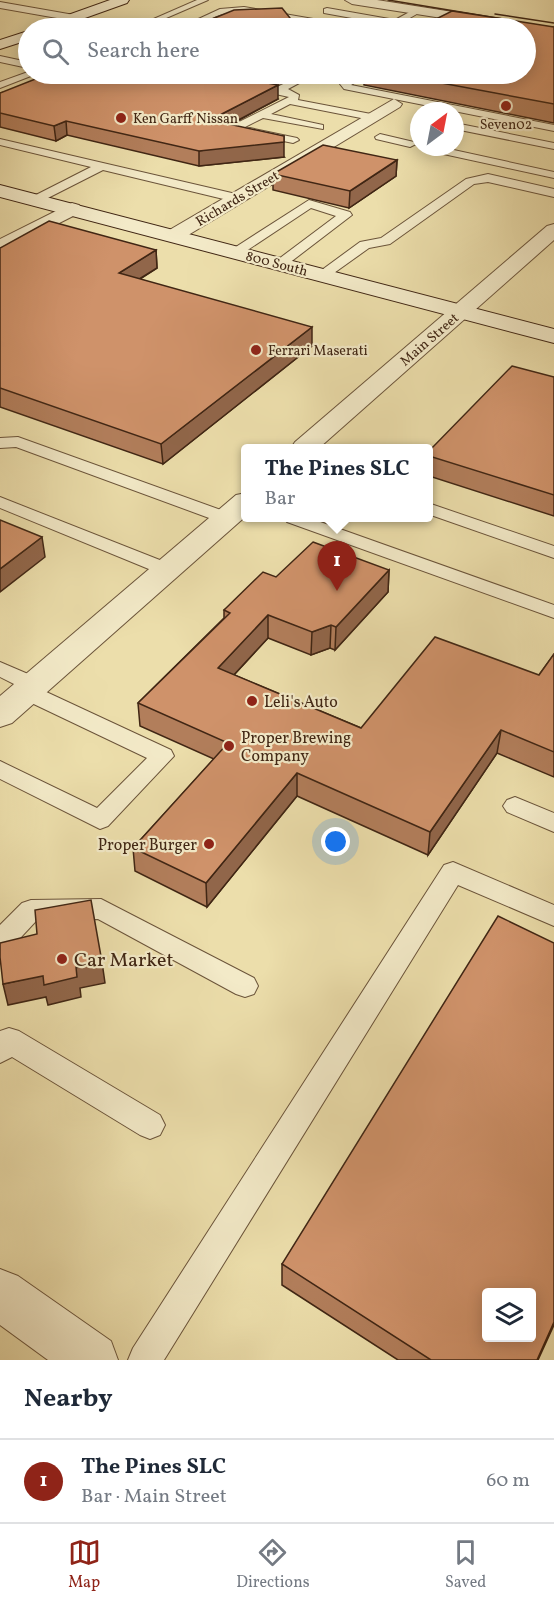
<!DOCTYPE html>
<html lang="en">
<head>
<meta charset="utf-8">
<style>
	body { margin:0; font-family:Vollkorn,serif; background:#f2f2f3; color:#1f2937 }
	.controls { position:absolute; right:18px; bottom:18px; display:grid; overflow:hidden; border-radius:6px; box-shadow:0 3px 15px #0003 }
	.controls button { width:54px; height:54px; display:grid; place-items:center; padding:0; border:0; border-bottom:2px solid #e0e1e3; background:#fff; color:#1f2937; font:30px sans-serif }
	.compass { position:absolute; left:410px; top:102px; width:54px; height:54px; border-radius:50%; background:#fff; box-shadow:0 3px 15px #0003; rotate:32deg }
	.you { position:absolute; left:336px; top:842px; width:21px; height:21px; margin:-15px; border:4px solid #fff; border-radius:50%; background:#1a73e8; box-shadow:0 0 0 9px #1a73e833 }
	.badge { display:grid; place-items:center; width:39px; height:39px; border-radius:50%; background:#8f2418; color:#fff; font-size:20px; font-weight:700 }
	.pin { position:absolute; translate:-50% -50px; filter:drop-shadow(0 2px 3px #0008) }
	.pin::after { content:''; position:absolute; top:32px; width:21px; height:18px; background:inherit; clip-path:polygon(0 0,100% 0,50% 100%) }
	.popup { position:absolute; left:241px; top:444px; width:192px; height:78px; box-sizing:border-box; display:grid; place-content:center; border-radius:6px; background:#fff; filter:drop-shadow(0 2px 4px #0005); font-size:20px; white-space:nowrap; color:#747a83 }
	.popup b { font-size:22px; color:#1f2937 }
	.popup::after { content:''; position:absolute; left:50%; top:100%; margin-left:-12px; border:12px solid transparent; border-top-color:#fff }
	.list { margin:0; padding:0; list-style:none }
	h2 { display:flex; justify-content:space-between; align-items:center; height:78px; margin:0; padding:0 24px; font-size:26px }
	h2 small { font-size:20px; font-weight:400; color:#747a83 }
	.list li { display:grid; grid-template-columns:39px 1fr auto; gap:18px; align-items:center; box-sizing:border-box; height:84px; padding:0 24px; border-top:2px solid #e0e1e3 }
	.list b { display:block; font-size:22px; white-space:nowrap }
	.list p { margin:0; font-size:20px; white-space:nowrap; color:#747a83 }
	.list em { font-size:20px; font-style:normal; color:#747a83 }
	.icon { flex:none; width:33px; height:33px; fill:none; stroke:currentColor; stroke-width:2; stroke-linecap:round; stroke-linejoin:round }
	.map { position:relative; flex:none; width:554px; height:1360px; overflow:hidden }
	.search { position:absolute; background:#fff; box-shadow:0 3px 15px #0003; left:18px; right:18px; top:18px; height:66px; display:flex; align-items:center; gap:15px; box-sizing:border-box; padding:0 21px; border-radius:33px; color:#747a83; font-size:22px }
	.sheet { height:162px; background:#fff }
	nav { display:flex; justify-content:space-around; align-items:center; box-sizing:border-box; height:84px; border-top:2px solid #e0e1e3; background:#fff; font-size:16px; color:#747a83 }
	nav a { display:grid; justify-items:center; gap:3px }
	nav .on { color:#8f2418 }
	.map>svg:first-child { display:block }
</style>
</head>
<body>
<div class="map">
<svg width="554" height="1360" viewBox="0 0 554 1360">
	<rect width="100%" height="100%" fill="#ecdeab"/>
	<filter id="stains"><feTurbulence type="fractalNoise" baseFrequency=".00333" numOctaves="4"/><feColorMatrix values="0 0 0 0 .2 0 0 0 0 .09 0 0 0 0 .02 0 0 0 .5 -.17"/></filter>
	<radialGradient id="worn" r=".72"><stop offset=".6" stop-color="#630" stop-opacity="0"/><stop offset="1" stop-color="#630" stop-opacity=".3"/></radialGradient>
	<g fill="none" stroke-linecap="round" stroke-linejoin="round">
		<g stroke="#6b543a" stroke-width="2">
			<g id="service">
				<polygon points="197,0 208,0 143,28 133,28"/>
				<polygon points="0,2 74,15 78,18 74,21 0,8"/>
				<path d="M 244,7 L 348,25 L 352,28 C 311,33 269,8 227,13 C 210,16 196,30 179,28 L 220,9 Z"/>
				<polygon points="327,8 395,20 415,9 422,11 396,26 324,13 324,9"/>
				<polygon points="0,56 28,62 28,68 0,62"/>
				<polygon points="28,72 36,74 0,88 0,82"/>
				<path d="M 62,74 C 83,72 102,81 122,82 C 134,83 143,72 158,74 L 126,89 Z"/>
				<polygon points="198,74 211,74 277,87 304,74 316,74 288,89 299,95 298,100 371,114 376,117 371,120 290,104 271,114 323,125 323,129 263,118 245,127 297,138 299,140 293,143 235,131 231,130 231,126 289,97 199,77"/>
				<polygon points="357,74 368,74 351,85 554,125 554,131 344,89 340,84 341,82"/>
				<polygon points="455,123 554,143 554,149 455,129"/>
				<polygon points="380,134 414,142 416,144 410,147 376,139 375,137"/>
				<polygon points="0,139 236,194 242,198 236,202 103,170 36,204 30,200 32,197 91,167 0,145"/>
				<polygon points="419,147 440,147 554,172 554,178 425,150"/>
				<polygon points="488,174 554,189 554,197 488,182 474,184 390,244 369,248 327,278 322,279 315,275 360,242 381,238 466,179"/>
				<polygon points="309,200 350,212 352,215 284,267 279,268 272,264 336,216 311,208 240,255 235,256 228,252"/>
				<polygon points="18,437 232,514 235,518 232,522 220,522 16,447 0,448 0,438"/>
				<polygon points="0,497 175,566 177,570 175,574 161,574 0,508"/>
				<polygon points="428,503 554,546 554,558 428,514"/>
				<polygon points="284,518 309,518 554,605 554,618 287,522"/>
				<polygon points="0,662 42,680 46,685 42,690 171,750 174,756 108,826 100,829 0,779 0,761 97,808 147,758 19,697 16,692 20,687 0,677"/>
				<polygon points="515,797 554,813 554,832 507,812 503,806 507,800"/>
				<polygon points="453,862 554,905 554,926 458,885 164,1360 128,1360 133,1348 444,865"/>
				<polygon points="101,899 254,978 258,986 254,994 245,997 236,994 98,919 37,920 9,950 0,953 0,925 22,903 31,900"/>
				<polygon points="9,1028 19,1031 160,1115 165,1125 160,1135 150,1139 140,1135 12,1057 0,1063 0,1031"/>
			</g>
		</g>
		<g stroke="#6b543a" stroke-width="2">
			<g id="minor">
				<polygon points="394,99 402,104 400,107 180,240 166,240 163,236 166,232"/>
				<polygon points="72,203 79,205 82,209 79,213 0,253 0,239"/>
			</g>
		</g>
		<g stroke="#6b543a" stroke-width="2">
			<g id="tertiary">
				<polygon points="345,0 377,0 554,28 554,36 526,32 526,28 506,28 352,4"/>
				<polygon points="554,224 554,240 319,448 291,448 295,442 547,226"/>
				<polygon points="246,493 246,516 12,723 0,727 0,696 236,495"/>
				<polygon points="0,1269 18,1276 111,1341 118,1360 48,1360 0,1325"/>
			</g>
		</g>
		<g stroke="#402614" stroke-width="2">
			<g id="secondary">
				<polygon points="110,0 129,0 127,3 57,28 38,28 40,25"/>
				<polygon points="28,31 28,40 0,49 0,40"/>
				<polygon points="0,185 554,329 554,343 0,197"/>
			</g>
		</g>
		<use href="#service" fill="#f3eac8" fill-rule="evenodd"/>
		<use href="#minor" fill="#f3eac8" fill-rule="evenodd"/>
		<use href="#tertiary" fill="#f3eac8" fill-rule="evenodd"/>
		<use href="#secondary" fill="#f3eac8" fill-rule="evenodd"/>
		<g stroke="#402614" stroke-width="1.5">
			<polyline points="388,0 503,19"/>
			<polyline points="495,14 554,23"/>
		</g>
	</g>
	<g fill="#b27e5b" stroke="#402614" stroke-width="1.5">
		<polygon points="554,27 554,123 364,85 364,74 525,74"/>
		<polygon points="82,74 236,74 232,76 278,99 230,125 284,157 199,166 67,135 56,141 0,127 0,93 76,76"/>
		<polygon points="397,160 396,176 349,208 273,190 273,174"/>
		<polygon points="0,248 156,250 157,268 140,279 312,346 163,464 0,407"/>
		<polygon points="554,377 554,516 429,476 429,451"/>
		<polygon points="389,570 388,592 335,650 330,648 311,655 268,638 234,675 361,728 539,675 554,654 554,777 497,753 428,855 297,796 207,907 135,871 133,848 214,759 140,726 138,703 224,618 224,610 276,577"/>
		<polygon points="282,1264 538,1360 398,1360 282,1285"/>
	</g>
	<g fill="#91664a" stroke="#402614" stroke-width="1.5">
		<polygon points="278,85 278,99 210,135 210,120"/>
		<polygon points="66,121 67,135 56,141 54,126"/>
		<polygon points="284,136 284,157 199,166 199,151"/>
		<polygon points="397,160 396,176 349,208 350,191"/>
		<polygon points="156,250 157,268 120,291 119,273"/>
		<polygon points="312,327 312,346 163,464 161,444"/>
		<polygon points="42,537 45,557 0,592 0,569"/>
		<polygon points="389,570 388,592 335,650 336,627"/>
		<polygon points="268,615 268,638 219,691 218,668"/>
		<polygon points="331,625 330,648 311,655 312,632"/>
		<polygon points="501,730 497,753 428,855 430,832"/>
		<polygon points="297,773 297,796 207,907 206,883"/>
		<polygon points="102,962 105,983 80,988 81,997 48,1005 46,997 8,1005 3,984"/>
		<polygon points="554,1322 554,1325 538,1360 537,1360"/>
	</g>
	<g fill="#cf926a" stroke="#402614" stroke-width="1.5" fill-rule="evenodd">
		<polygon points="282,8 298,28 190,28 234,10"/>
		<polygon points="452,11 554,27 554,104 393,74 525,74 525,28 418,28"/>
		<polygon points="48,74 63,74 76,76 82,74 110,74 126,77 134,74 221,74 278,85 210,120 284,136 284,142 199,151 66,121 54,126 0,113 0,93"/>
		<polygon points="323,145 397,160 350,191 273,174"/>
		<polygon points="49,221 156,250 119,273 312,327 161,444 0,388 0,248"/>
		<polygon points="512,366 554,377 554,495 429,456 429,451"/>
		<polygon points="0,520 42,537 0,569"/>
		<polygon points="313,542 389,570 336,627 331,625 312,632 268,615 218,668 361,728 435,637 539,675 554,654 554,752 501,730 430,832 297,773 206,883 133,848 228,743 138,703 230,613 224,610 263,572 276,577"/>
		<polygon points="91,900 102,962 76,967 77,977 44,985 43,976 3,984 0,957 0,943 37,934 35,910"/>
		<path d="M 498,916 L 554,943 L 554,1322 L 537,1360 L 431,1360 L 282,1264 ZM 486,1293 L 531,1293 L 531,1338 L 486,1338 Z"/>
	</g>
	<g fill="#8f2418" stroke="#f3eac8" stroke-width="2">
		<circle cx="506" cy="106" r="6"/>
		<circle cx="121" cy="118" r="6"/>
		<circle cx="256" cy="350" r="6"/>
		<circle cx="252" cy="701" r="6"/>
		<circle cx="229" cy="746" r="6"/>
		<circle cx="209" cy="844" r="6"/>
		<circle cx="62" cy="959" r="6"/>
	</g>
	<g text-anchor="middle" stroke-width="4.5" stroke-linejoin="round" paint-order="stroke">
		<g font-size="14" fill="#402614" stroke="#f3eac8" text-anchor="start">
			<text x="133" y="123">Ken Garff Nissan</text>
			<text x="506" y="129" text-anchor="middle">Seven02</text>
			<text x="268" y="355">Ferrari Maserati</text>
		</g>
		<g font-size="14" fill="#402614" stroke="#f3eac8">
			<text transform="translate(237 198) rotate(-31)" y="5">Richards Street</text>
			<text transform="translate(277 263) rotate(15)" y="5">800 South</text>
			<text transform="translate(429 339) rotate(-41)" y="5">Main Street</text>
		</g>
		<g font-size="16" fill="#402614" stroke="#f3eac8" text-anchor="start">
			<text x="264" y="707">Leli's Auto</text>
			<text x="241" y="743">Proper Brewing<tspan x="241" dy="18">Company</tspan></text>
			<text x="197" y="850" text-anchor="end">Proper Burger</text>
		</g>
		<g font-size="20" fill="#402614" stroke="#f3eac8" text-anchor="start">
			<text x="74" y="966">Car Market</text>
		</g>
	</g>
	<rect width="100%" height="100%" filter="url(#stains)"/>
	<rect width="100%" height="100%" fill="url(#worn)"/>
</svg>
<div class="controls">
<button><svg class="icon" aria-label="layers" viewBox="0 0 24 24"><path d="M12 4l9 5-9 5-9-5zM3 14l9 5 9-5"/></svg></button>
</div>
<svg class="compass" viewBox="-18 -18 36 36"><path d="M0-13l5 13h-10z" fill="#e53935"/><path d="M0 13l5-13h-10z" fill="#747a83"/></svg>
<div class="you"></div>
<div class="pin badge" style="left:337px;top:591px">1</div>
<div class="popup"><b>The Pines SLC</b>Bar</div>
<div class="search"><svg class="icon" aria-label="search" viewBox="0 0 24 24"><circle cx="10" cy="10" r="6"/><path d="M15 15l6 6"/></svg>Search here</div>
</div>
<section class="sheet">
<h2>Nearby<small></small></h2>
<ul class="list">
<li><span class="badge">1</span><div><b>The Pines SLC</b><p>Bar · Main Street</p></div><em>60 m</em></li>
</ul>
</section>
<nav>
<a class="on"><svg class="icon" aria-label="map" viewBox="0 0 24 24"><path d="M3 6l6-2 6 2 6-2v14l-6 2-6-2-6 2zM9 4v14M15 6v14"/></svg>Map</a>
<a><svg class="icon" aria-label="directions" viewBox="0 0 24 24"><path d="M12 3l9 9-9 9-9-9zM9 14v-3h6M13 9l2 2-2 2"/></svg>Directions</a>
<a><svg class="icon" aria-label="saved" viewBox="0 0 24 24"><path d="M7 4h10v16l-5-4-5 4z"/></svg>Saved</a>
</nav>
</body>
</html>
